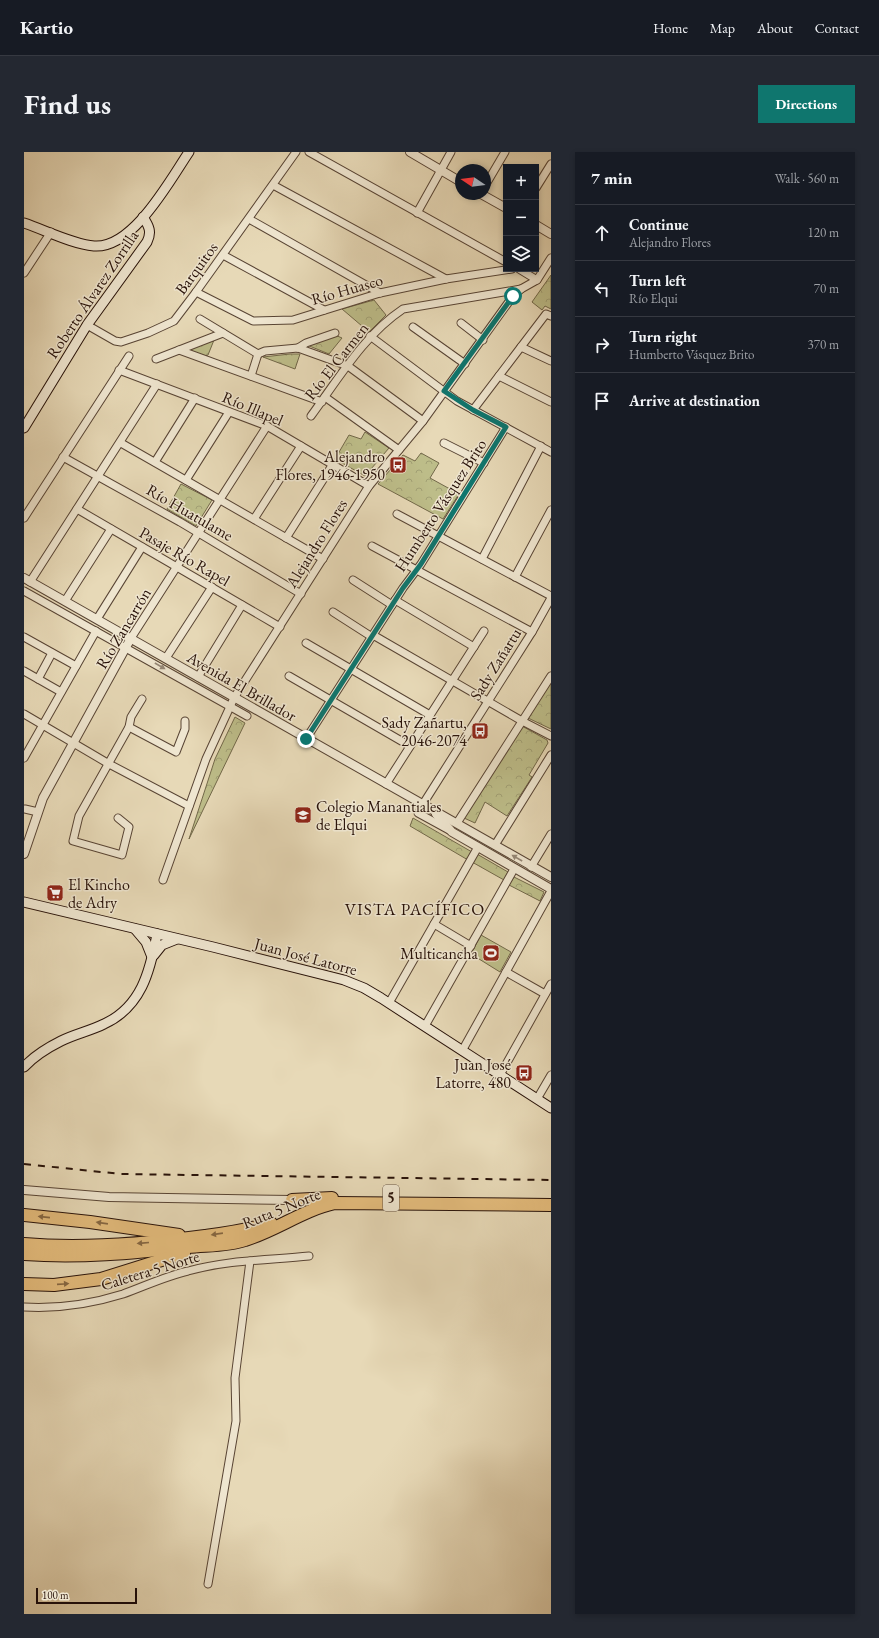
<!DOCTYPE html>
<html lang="en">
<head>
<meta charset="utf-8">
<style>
	body { margin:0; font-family:"EB Garamond",serif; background:#242831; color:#f1f3f6 }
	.controls { position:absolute; right:12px; top:12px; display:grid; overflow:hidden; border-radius:0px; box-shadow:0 2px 6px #0003 }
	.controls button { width:36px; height:36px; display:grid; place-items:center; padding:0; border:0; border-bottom:1px solid #363941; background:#171b24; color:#f1f3f6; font:20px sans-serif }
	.compass { position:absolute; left:431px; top:12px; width:36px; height:36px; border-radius:50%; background:#171b24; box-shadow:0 2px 6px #0003; rotate:283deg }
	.scale { position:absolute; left:12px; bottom:10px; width:101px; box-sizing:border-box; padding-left:4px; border:2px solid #281209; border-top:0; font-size:11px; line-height:14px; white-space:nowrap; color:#281209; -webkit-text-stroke:3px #efe6d0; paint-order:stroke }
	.stop { position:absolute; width:12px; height:12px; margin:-9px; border:3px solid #0f766e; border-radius:50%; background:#fff }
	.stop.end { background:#0f766e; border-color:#fff; box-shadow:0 1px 4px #0008 }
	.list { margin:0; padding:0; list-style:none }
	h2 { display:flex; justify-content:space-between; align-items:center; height:52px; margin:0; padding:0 16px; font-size:17px }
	h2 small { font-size:13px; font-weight:400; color:#9ea1a6 }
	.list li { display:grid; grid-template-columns:26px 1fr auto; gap:12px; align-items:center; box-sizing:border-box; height:56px; padding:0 16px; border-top:1px solid #363941 }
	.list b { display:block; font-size:15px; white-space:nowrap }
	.list p { margin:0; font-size:13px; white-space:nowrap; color:#9ea1a6 }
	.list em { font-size:13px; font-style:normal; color:#9ea1a6 }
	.icon { flex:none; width:22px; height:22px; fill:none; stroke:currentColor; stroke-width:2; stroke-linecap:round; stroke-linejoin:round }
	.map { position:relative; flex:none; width:527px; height:1462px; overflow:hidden; border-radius:0px }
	header { display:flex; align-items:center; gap:24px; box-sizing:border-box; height:56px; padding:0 20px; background:#171b24; border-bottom:1px solid #363941 }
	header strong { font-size:19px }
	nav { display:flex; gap:22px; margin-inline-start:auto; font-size:14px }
	.intro { display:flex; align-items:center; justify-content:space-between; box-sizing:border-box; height:96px; padding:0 24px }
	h1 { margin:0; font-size:28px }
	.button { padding:10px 18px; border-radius:0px; background:#0f766e; color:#fff; font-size:14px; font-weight:700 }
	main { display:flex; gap:24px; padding:0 24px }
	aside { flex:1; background:#171b24; border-radius:0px; box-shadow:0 2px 6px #0003 }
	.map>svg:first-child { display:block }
</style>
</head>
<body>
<header>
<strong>Kartio</strong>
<nav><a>Home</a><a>Map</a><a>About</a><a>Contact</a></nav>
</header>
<div class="intro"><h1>Find us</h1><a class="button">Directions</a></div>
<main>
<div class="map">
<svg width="527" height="1462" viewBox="0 0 527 1462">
	<defs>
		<pattern id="forest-crowns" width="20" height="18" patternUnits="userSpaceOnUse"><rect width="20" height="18" fill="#bdbd89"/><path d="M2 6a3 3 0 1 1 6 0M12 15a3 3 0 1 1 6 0" fill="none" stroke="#a2a175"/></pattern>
	</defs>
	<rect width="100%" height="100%" fill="#e7d9b7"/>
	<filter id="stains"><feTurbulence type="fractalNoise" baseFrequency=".005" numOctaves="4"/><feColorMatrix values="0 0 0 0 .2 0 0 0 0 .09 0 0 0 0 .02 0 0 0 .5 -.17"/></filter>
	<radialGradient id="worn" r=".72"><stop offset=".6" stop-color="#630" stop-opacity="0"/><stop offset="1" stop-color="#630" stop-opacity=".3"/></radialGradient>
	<g fill="url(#forest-crowns)" stroke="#726849">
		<polygon points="527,123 527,157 521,154 518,158 508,150"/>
		<polygon points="350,148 362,163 345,180 318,157"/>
		<polygon points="311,183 318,186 305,202 283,193"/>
		<polygon points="190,188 184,203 181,204 165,198"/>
		<polygon points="266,202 276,202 271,217 239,205"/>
		<polygon points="341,280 365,296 341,324 311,307 325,283 337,287"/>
		<polygon points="397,301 415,311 406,326 435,342 419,367 354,332 379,303 391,309"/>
		<polygon points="157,332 188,348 172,374 143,357"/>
		<polygon points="527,530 527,577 504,566"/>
		<polygon points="211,565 221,571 165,687 191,607"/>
		<polygon points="498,574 523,588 524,591 505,623 508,625 483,664 461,650 451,671 440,666"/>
		<polygon points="389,666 448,700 444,708 386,674"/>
		<polygon points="453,702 484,720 480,728 448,710"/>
		<polygon points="490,725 520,740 516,749 485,733"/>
	</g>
	<polygon fill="#bdbd89" stroke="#726849" points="457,783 487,800 476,820 447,802"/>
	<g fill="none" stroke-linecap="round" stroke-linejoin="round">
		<g stroke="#584434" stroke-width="9">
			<g id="minor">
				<polyline points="285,0 482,110"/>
				<polyline points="249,33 422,127"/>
				<polyline points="461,34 481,0"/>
				<polyline points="512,36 527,12"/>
				<polyline points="393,61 427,0"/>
				<polyline points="225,67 356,141"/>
				<polyline points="199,103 300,158"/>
				<polyline points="495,117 513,128"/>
				<polyline points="0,121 27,80"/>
				<polyline points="172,140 229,169 269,168 356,141 422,127 488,117"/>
				<polyline points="176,167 234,202"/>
				<polyline points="437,171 459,188"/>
				<polyline points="63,173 91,189 97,190 124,181 150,169 172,140 272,0"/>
				<polyline points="389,175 441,212"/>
				<polyline points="346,184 433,249 527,300"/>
				<polyline points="497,195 527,209"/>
				<polyline points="274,196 282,191 311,181"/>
				<polyline points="155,198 298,250"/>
				<polyline points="234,202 241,199 274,196 324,214 399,269"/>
				<polyline points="132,207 199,181"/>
				<polyline points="95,218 243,274 345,334"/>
				<polyline points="227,224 234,202"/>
				<polyline points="475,224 527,250"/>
				<polyline points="301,245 375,298"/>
				<polyline points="449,258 522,162 527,164"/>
				<path d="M 287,264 C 315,226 340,183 379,157 L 497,137"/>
				<polyline points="97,291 299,407"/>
				<polyline points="420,291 460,311"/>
				<polyline points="39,305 156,370 277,442"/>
				<polyline points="131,310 171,246"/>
				<polyline points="162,328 205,260"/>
				<polyline points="53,357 256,475"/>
				<polyline points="373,362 527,444"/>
				<polyline points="0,366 105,204"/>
				<polyline points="230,367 277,294"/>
				<polyline points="262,386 309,312"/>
				<polyline points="348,394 508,480"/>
				<polyline points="458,407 517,294"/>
				<polyline points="491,425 527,358"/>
				<polyline points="329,428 368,453"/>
				<polyline points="6,430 133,232"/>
				<polyline points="0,439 223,564"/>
				<polyline points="371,448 450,495"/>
				<polyline points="41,449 87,377"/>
				<polyline points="309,460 348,485"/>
				<polyline points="73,467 118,395"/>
				<polyline points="349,483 498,569 527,584"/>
				<polyline points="0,485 52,514"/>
				<polyline points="107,486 243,274"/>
				<polyline points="282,491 406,563"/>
				<polyline points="142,506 188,435"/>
				<polyline points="0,519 37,540"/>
				<polyline points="265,524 386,594"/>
				<polyline points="174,525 218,453"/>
				<polyline points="14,527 28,501"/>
				<polyline points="0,562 85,612 165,654"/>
				<polyline points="105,575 152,600 161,577 161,569"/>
				<polyline points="282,587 379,436 397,412 482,275"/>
				<polyline points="0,606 72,479"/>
				<polyline points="362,632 460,479"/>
				<polyline points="399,652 508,480 527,446"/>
				<polyline points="1,657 14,660"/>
				<polyline points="394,661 425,678"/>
				<polyline points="94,666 105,675 98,703 49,689 55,664 105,575 107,565 118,547"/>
				<polyline points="433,671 527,524"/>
				<polyline points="471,693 527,603"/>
				<polyline points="507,715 527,682"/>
				<polyline points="139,728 182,607 210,546 345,334 399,269 489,144 497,137 513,128 527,106"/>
				<polyline points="410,772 447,794"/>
				<polyline points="482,820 521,842"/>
				<polyline points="365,851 454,695"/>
				<polyline points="401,874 490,717"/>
				<polyline points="438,899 527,739"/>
				<polyline points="476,923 527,832"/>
				<polyline points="513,947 527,923"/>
				<path d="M 0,1155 C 34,1157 67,1152 99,1142 C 121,1134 142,1124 164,1119 C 203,1108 245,1108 285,1104"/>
				<polyline points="184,1432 212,1269 211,1226 226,1109"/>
			</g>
		</g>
		<g stroke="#584434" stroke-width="10">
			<g id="tertiary">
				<polyline points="386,0 437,30"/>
				<polyline points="457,42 482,56"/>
				<polyline points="512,73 527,82"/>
				<polyline points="0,426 527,725"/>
				<polyline points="412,662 428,680 527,737"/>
				<polyline points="0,702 19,646 107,486"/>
				<polyline points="0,1038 85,1045 268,1048"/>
			</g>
		</g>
		<g stroke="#281209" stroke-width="11">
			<g id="secondary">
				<path d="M 0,71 C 21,78 48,92 70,94 C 109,97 146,28 165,0"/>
				<path d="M 0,276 L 63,173 L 123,90 C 128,80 125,74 119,65"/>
				<polyline points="0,750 189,795 320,828 340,836 357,846 527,956"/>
				<polyline points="111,777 122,790 128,805"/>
				<polyline points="130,803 138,793 153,787"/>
				<path d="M 0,915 C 11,903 23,896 37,889 C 51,882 66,879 80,872 C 117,855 126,820 133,782"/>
			</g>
		</g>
		<g stroke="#281209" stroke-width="14">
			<g id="motorway">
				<polyline points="268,1048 308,1046"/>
				<polyline points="0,1063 66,1070 155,1083"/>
				<path d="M 0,1092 C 60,1097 121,1092 181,1084 C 203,1081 226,1078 247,1071"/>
				<path d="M 0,1102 C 55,1106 109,1101 164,1095 C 183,1093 204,1094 221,1088 C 253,1078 279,1058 311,1051 L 527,1053"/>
				<polyline points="0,1132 30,1133 77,1127 160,1101"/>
			</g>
		</g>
		<use href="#minor" stroke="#efe6d0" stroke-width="7"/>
		<use href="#tertiary" stroke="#efe6d0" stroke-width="8"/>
		<use href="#secondary" stroke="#efe6d0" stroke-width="9"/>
		<use href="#motorway" stroke="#e4bc7c" stroke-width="12"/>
		<polyline stroke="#281209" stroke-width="2" stroke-dasharray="7 7" stroke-linecap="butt" points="0,1012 97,1022 527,1028"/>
	</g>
	<defs><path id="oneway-solid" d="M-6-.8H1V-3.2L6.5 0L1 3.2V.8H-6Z"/></defs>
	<g fill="#958776">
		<use href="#oneway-solid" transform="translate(136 514) rotate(30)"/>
		<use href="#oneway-solid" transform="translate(493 706) rotate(-150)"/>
	</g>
	<g fill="#866742">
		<use href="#oneway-solid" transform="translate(20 1065) rotate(-174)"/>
		<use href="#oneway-solid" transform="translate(78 1071) rotate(-172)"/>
		<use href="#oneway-solid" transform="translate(193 1082) rotate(172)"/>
		<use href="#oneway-solid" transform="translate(119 1091) rotate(175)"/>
		<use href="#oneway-solid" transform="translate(39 1132) rotate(-4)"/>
	</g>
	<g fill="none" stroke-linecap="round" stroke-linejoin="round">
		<polyline stroke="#0f766e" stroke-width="5" points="282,587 379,436 397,412 482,275 449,258 420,239 489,144"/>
	</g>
	<defs>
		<g id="bus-square" transform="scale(0.9)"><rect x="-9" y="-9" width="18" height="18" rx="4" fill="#8f2418" stroke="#efe6d0"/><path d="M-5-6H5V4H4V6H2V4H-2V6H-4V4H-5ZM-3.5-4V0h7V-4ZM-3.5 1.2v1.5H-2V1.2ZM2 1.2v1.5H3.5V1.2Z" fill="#fff"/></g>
		<g id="school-square" transform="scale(0.9)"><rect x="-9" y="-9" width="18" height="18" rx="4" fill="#8f2418" stroke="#efe6d0"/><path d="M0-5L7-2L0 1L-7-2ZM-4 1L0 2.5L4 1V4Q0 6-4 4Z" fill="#fff"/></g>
		<g id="supermarket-square" transform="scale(0.9)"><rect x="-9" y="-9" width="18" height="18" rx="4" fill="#8f2418" stroke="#efe6d0"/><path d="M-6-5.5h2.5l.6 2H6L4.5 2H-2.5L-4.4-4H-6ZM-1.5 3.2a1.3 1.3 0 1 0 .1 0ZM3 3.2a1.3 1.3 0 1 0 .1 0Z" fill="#fff"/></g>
		<g id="stadium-square" transform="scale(0.9)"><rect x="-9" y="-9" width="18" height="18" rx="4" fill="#8f2418" stroke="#efe6d0"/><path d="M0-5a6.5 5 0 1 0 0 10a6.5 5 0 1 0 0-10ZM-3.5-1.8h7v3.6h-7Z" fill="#fff"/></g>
	</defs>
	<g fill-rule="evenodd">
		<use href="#bus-square" x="374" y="313"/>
		<use href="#bus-square" x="456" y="579"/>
		<use href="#school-square" x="279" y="663"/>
		<use href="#supermarket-square" x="31" y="741"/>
		<use href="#stadium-square" x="467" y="801"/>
		<use href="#bus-square" x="500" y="921"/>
	</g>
	<g text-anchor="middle" stroke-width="3" stroke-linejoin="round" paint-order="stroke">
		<rect fill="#efe6d0" stroke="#645245" stroke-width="1" x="359" y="1033" width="16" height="26" rx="3"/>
		<g font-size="15" font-weight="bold" fill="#281209">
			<text x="367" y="1051">5</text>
		</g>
		<g font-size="16" fill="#281209" stroke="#efe6d0">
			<text transform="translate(172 116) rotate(-54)" y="6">Barquitos</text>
			<text transform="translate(323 137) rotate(-16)" y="6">Río Huasco</text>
			<text transform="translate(68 142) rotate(-56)" y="6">Roberto Álvarez Zorrilla</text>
			<text transform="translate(312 209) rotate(-52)" y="6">Río El Carmen</text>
			<text transform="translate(229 256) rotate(23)" y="6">Río Illapel</text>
			<text transform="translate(416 353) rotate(-57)" y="6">Humberto Vásquez Brito</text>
			<text transform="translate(166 360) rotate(30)" y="6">Río Huatulame</text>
			<text transform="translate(292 391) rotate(-58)" y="6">Alejandro Flores</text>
			<text transform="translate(161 404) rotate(30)" y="6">Pasaje Río Rapel</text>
			<text transform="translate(99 476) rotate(-59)" y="6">Río Zancarrón</text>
			<text transform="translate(471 512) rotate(-58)" y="6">Sady Zañartu</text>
			<text transform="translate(218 534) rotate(30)" y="6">Avenida El Brillador</text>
			<text transform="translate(282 804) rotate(15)" y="6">Juan José Latorre</text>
			<text transform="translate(257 1056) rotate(-22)" y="6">Ruta 5 Norte</text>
			<text transform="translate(126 1118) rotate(-17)" y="6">Caletera 5 Norte</text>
		</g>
		<g font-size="16" fill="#281209" stroke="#efe6d0" text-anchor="end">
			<text x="361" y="310">Alejandro<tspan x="361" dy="18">Flores, 1946-1950</tspan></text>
			<text x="443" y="576">Sady Zañartu,<tspan x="443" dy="18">2046-2074</tspan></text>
			<text x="292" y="660" text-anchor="start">Colegio Manantiales<tspan x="292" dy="18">de Elqui</tspan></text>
			<text x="44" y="738" text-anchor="start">El Kincho<tspan x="44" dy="18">de Adry</tspan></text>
			<text x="454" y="807">Multicancha</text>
			<text x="487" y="918">Juan José<tspan x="487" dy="18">Latorre, 480</tspan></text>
		</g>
		<g font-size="17" letter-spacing="1" fill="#281209" stroke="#efe6d0">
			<text x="391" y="763">VISTA PACÍFICO</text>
		</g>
	</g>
	<rect width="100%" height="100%" filter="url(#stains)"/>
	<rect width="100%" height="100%" fill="url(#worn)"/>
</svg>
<div class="controls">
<button>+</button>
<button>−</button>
<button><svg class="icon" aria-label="layers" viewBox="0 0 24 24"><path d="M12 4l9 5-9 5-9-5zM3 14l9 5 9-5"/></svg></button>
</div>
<svg class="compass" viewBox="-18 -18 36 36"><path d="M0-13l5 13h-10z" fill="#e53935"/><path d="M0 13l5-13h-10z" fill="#9ea1a6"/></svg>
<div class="scale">100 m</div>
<div class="stop" style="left:489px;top:144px"></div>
<div class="stop end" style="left:282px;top:587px"></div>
</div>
<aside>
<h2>7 min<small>Walk · 560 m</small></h2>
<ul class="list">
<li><svg class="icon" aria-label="ahead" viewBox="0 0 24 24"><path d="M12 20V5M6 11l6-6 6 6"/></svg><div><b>Continue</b><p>Alejandro Flores</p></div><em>120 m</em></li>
<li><svg class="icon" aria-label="left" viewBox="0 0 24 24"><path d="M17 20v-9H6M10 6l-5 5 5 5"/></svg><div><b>Turn left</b><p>Río Elqui</p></div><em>70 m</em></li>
<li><svg class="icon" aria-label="right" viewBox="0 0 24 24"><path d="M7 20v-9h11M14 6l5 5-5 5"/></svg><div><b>Turn right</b><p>Humberto Vásquez Brito</p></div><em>370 m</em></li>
<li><svg class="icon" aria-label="arrive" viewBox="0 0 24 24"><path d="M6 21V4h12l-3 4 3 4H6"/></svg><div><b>Arrive at destination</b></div></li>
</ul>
</aside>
</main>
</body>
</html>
